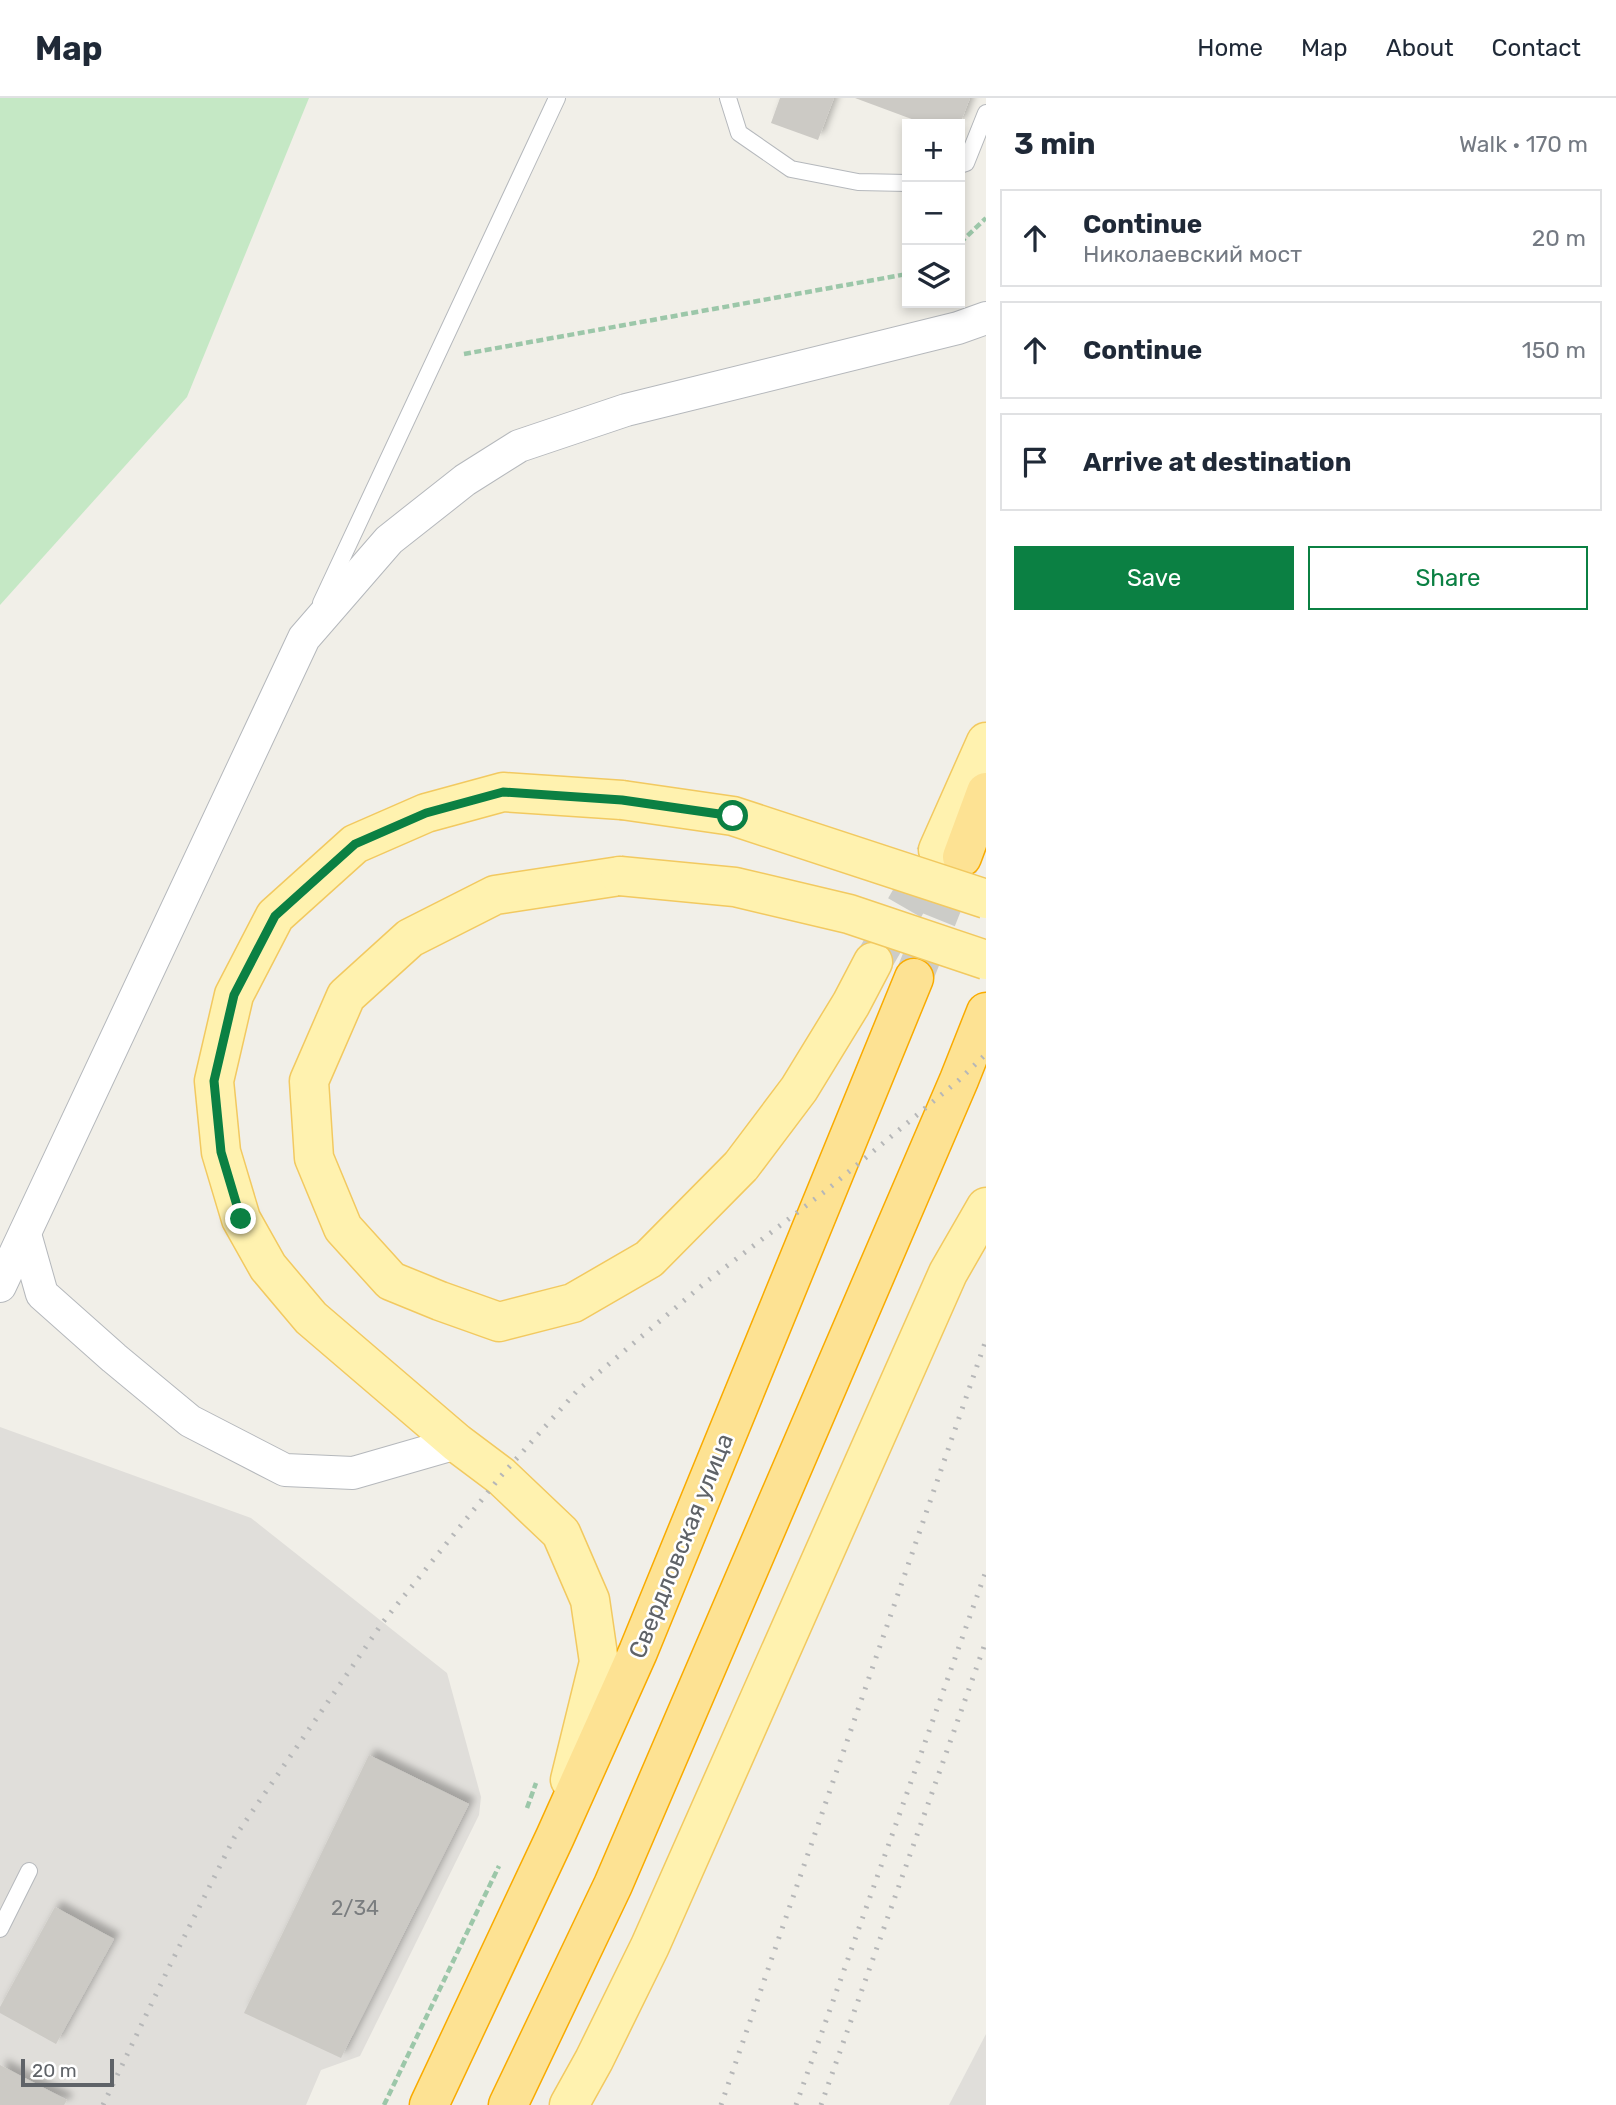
<!DOCTYPE html>
<html lang="en">
<head>
<meta charset="utf-8">
<style>
	body { margin:0; font-family:Rubik,sans-serif; background:#f2f2f3; color:#1f2937 }
	.controls { position:absolute; right:21px; top:21px; display:grid; overflow:hidden; border-radius:0px; box-shadow:0 4px 10px #0003 }
	.controls button { width:63px; height:63px; display:grid; place-items:center; padding:0; border:0; border-bottom:2px solid #e0e1e3; background:#fff; color:#1f2937; font:35px sans-serif }
	.scale { position:absolute; left:21px; bottom:18px; width:93px; box-sizing:border-box; padding-left:7px; border:4px solid #5f6368; border-top:0; font-size:19px; line-height:24px; white-space:nowrap; color:#5f6368; -webkit-text-stroke:5px #fff; paint-order:stroke }
	.stop { position:absolute; width:21px; height:21px; margin:-16px; border:5px solid #0b8043; border-radius:50%; background:#fff }
	.stop.end { background:#0b8043; border-color:#fff; box-shadow:0 2px 7px #0008 }
	.list { margin:0; padding:0; list-style:none }
	h2 { display:flex; justify-content:space-between; align-items:center; height:91px; margin:0; padding:0 28px; font-size:30px }
	h2 small { font-size:23px; font-weight:400; color:#747a83 }
	.list li { display:grid; grid-template-columns:46px 1fr auto; gap:21px; align-items:center; box-sizing:border-box; height:98px; margin:0 14px 14px; padding:0 14px; border:2px solid #e0e1e3; border-radius:0px }
	.list b { display:block; font-size:26px; white-space:nowrap }
	.list p { margin:0; font-size:23px; white-space:nowrap; color:#747a83 }
	.list em { font-size:23px; font-style:normal; color:#747a83 }
	.actions { display:flex; gap:14px; padding:21px 28px }
	.actions a { flex:1; padding:16px 0; border:2px solid #0b8043; border-radius:0px; text-align:center; font-size:24px; color:#0b8043 }
	.actions .main { background:#0b8043; color:#fff }
	.icon { flex:none; width:38px; height:38px; fill:none; stroke:currentColor; stroke-width:2; stroke-linecap:round; stroke-linejoin:round }
	.map { position:relative; flex:none; width:986px; height:2007px; overflow:hidden }
	header { display:flex; align-items:center; gap:42px; box-sizing:border-box; height:98px; padding:0 35px; background:#fff; border-bottom:2px solid #e0e1e3 }
	header strong { font-size:33px }
	nav { display:flex; gap:38px; margin-inline-start:auto; font-size:24px }
	main { display:flex }
	aside { flex:1; background:#fff }
	.map>svg:first-child { display:block }
</style>
</head>
<body>
<header>
<strong>Map</strong>
<nav><a>Home</a><a>Map</a><a>About</a><a>Contact</a></nav>
</header>
<main>
<div class="map">
<svg width="986" height="2007" viewBox="0 0 986 2007">
	<defs>
		<filter id="shadow"><feDropShadow dx="6" dy="-6" stdDeviation="3.5" flood-color="#0004"/></filter>
	</defs>
	<rect width="100%" height="100%" fill="#f1efe8"/>
	<g fill="#e0deda">
		<polygon points="0,1329 251,1420 447,1575 481,1699 479,1717 360,1958 321,1972 306,2007 0,2007"/>
		<polygon points="986,1936 986,2007 949,2007"/>
	</g>
	<polygon fill="#c5e8c5" points="0,0 309,0 187,299 0,507"/>
	<g fill="#cccac5" filter="url(#shadow)">
		<polygon points="780,0 834,0 818,42 771,25"/>
		<polygon points="855,0 970,0 960,26 925,26"/>
		<polygon points="369,1657 469,1706 341,1960 244,1915"/>
		<polygon points="55,1809 114,1841 56,1946 0,1915 0,1909"/>
		<polygon points="0,1967 67,2002 64,2007 0,2007"/>
	</g>
	<g fill="none" stroke-linecap="round" stroke-linejoin="round">
		<polyline stroke="#ccccc8" stroke-width="38" stroke-dasharray="38 19" stroke-linecap="butt" points="876,859 938,752"/>
		<polyline stroke="#ccccc8" stroke-width="38" stroke-dasharray="38 19" stroke-linecap="butt" points="916,874 962,759"/>
		<g stroke="#b5b8bc" stroke-width="18">
			<g id="lane">
				<polyline points="728,0 739,35 791,71 858,84 907,85"/>
				<polyline points="960,67 966,65 986,15"/>
				<polyline points="321,505 557,0"/>
				<polyline points="0,1831 29,1773"/>
			</g>
		</g>
		<g stroke="#b5b8bc" stroke-width="34">
			<g id="street">
				<polyline points="25,1136 42,1196 114,1260 190,1323 285,1372 353,1375 457,1345"/>
				<polyline points="0,1188 304,540 389,442 465,382 519,348 626,312 958,230 986,220"/>
			</g>
		</g>
		<g stroke="#f2c960" stroke-width="41">
			<g id="primary">
				<polyline points="938,752 986,644"/>
				<polyline points="620,778 495,797 410,840 346,898 309,983 314,1060 343,1130 391,1183 440,1203 499,1224 573,1205 649,1161 741,1068 799,991 851,906 873,864"/>
				<polyline points="570,1682 599,1564 590,1502 561,1435 501,1378 457,1345 311,1220 268,1169 241,1121 221,1054 214,983 234,897 275,818 355,746 426,715 503,694 622,702"/>
				<polyline points="569,2007 594,1962 650,1848 948,1175 986,1109"/>
			</g>
		</g>
		<g stroke="#f9ab00" stroke-width="41">
			<g id="highway">
				<polyline points="962,759 986,694"/>
				<polyline points="429,2007 555,1739 638,1554 914,880"/>
				<polyline points="508,2007 613,1787 959,982 986,914"/>
			</g>
		</g>
		<g stroke="#9cc7a9" stroke-width="4.5" stroke-dasharray="7 3.5" stroke-linecap="butt">
			<polyline points="960,145 986,120"/>
			<polyline points="464,256 907,176"/>
			<polyline points="527,1710 536,1685"/>
			<polyline points="384,2007 499,1768"/>
		</g>
		<use href="#lane" stroke="#fff" stroke-width="16"/>
		<use href="#street" stroke="#fff" stroke-width="32"/>
		<use href="#primary" stroke="#fff2af" stroke-width="38"/>
		<use href="#highway" stroke="#fde293" stroke-width="38"/>
		<g stroke="#b6b7b8" stroke-width="5" stroke-dasharray="2 9" stroke-linecap="butt">
			<polyline points="103,2007 171,1865 234,1740 383,1524 501,1378 577,1293 706,1184 828,1091 959,982 986,956"/>
			<polyline points="721,2007 986,1242"/>
			<polyline points="796,2007 986,1473"/>
			<polyline points="821,2007 986,1543"/>
		</g>
		<g stroke="#f2c960" stroke-width="41" stroke-linecap="butt">
			<g id="primary-bridge">
				<polyline points="622,702 733,718 986,801"/>
				<polyline points="620,778 735,789 849,816 986,862"/>
			</g>
		</g>
		<use href="#primary-bridge" stroke="#fff2af" stroke-width="38"/>
	</g>
	<g fill="none" stroke-linecap="round" stroke-linejoin="round">
		<polyline stroke="#0b8043" stroke-width="9" points="241,1121 221,1054 214,983 234,897 275,818 355,746 426,715 503,694 622,702 733,718"/>
	</g>
	<g text-anchor="middle" stroke-width="5" stroke-linejoin="round" paint-order="stroke">
		<g font-size="21" fill="#7a7d7f">
			<text x="355" y="1817">2/34</text>
		</g>
		<g font-size="24" fill="#5f6368" stroke="#fff">
			<text transform="translate(681 1448) rotate(-68)" y="8">Свердловская улица</text>
		</g>
	</g>
</svg>
<div class="controls">
<button>+</button>
<button>−</button>
<button><svg class="icon" aria-label="layers" viewBox="0 0 24 24"><path d="M12 4l9 5-9 5-9-5zM3 14l9 5 9-5"/></svg></button>
</div>
<div class="scale">20 m</div>
<div class="stop" style="left:733px;top:718px"></div>
<div class="stop end" style="left:241px;top:1121px"></div>
</div>
<aside>
<h2>3 min<small>Walk · 170 m</small></h2>
<ul class="list">
<li><svg class="icon" aria-label="ahead" viewBox="0 0 24 24"><path d="M12 20V5M6 11l6-6 6 6"/></svg><div><b>Continue</b><p>Николаевский мост</p></div><em>20 m</em></li>
<li><svg class="icon" aria-label="ahead" viewBox="0 0 24 24"><path d="M12 20V5M6 11l6-6 6 6"/></svg><div><b>Continue</b></div><em>150 m</em></li>
<li><svg class="icon" aria-label="arrive" viewBox="0 0 24 24"><path d="M6 21V4h12l-3 4 3 4H6"/></svg><div><b>Arrive at destination</b></div></li>
</ul>
<div class="actions"><a class="main">Save</a><a>Share</a></div>
</aside>
</main>
</body>
</html>
